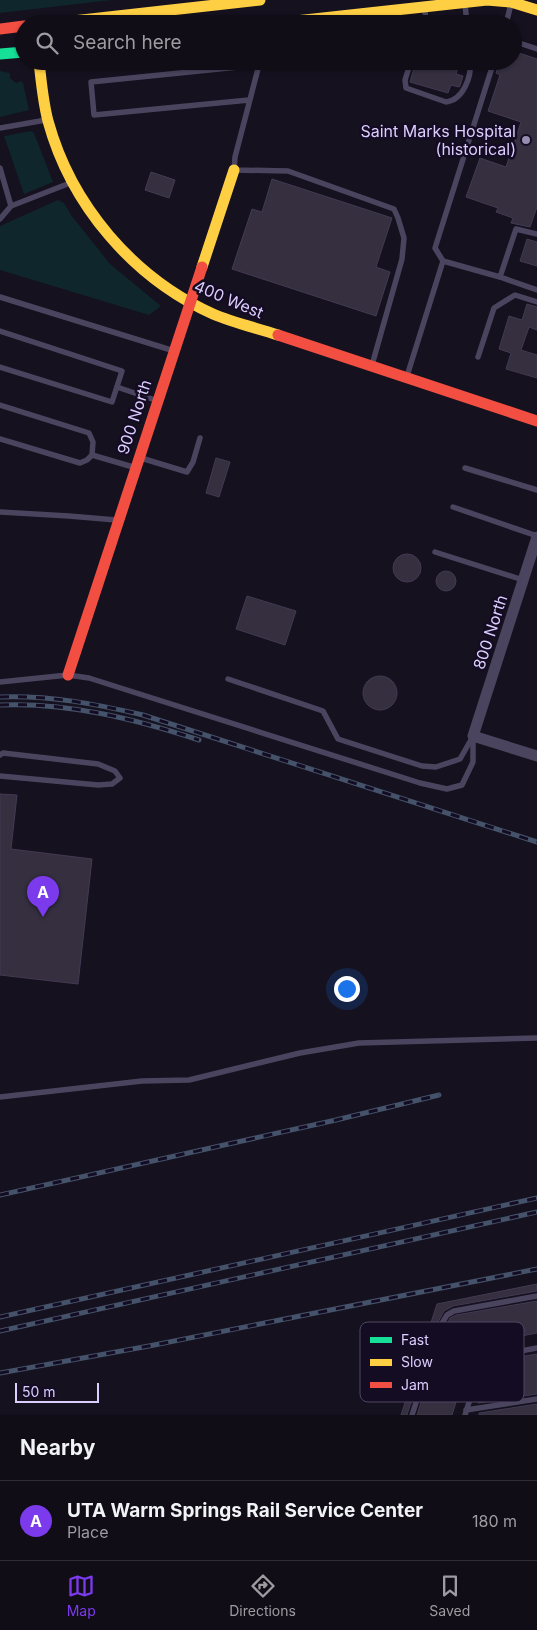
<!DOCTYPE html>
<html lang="en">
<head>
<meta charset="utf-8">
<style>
	body { margin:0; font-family:Inter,sans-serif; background:#1e1b23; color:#f1f3f6 }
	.scale { position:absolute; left:15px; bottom:12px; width:84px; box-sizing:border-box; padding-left:5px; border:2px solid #dcceff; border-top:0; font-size:14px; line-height:18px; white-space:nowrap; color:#dcceff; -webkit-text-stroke:4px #140c23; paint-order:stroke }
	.you { position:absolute; left:346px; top:988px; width:18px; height:18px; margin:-12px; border:4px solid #fff; border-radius:50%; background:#1a73e8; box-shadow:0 0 0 8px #1a73e833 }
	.badge { display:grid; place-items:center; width:32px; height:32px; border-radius:50%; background:#7c3aed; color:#fff; font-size:16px; font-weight:700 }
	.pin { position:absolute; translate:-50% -41px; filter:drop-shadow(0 1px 2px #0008) }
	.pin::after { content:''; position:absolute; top:26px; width:18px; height:15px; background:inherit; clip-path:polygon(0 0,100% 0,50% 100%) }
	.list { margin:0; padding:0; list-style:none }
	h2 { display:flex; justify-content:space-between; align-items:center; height:65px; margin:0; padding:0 20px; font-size:21px }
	h2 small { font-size:16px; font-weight:400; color:#9c9ca1 }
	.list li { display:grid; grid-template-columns:32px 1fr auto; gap:15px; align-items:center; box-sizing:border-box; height:80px; padding:0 20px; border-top:1px solid #302d35 }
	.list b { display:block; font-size:19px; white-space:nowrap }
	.list p { margin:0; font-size:16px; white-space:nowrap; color:#9c9ca1 }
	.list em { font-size:16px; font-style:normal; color:#9c9ca1 }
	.icon { flex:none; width:28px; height:28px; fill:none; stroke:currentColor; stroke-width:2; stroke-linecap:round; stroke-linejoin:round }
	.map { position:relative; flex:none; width:537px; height:1415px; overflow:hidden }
	.search { position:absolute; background:#100d16; box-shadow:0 1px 4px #0004; left:15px; right:15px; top:15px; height:55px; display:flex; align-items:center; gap:12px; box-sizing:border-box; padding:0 18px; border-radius:28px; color:#9c9ca1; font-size:19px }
	.sheet { height:145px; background:#100d16 }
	nav { display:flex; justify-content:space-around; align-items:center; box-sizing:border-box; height:70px; border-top:1px solid #302d35; background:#100d16; font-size:14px; color:#9c9ca1 }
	nav a { display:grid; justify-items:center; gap:2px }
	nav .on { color:#7c3aed }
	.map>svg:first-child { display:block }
</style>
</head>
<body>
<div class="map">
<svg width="537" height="1415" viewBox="0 0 537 1415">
	<rect width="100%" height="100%" fill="#15111e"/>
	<g fill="#0f262c">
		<polygon points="0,0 112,0 0,13"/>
		<polygon points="0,71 10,73 10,78 16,83 21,81 23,83 29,110 0,117"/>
		<polygon points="31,131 34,133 53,182 24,194 4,136"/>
		<polygon points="58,200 64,203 71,215 110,264 161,306 149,315 0,270 0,226"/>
	</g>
	<g fill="#352f40" stroke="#433a53">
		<polygon points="513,51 537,59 537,207 530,227 511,223 513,218 496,212 498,208 466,197 480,158 506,167 521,122 488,111 500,75 496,73 500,61 513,61"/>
		<polygon points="416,61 460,61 456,74 463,76 460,86 459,87 451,85 448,93 410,82"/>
		<polygon points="151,172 175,180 169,198 145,190"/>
		<polygon points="272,179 392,218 376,267 390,272 376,316 232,269 252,209 262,212"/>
		<polygon points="527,239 537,242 537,266 520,261"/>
		<polygon points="527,304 537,307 537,330 529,327 521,350 537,355 537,378 506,369 511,353 499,349 509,316 522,320"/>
		<polygon points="216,458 230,462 219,497 206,493"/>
		<circle cx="407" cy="568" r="14"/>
		<circle cx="446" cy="581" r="10"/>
		<polygon points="247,596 296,611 285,645 236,629"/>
		<circle cx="380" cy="693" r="17"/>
		<polygon points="0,794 17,795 11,849 92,859 78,984 0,975"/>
		<polygon points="537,1284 537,1291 453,1306 444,1311 437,1324 407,1415 401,1415 437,1304"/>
		<polygon points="537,1301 537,1333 475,1345 473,1349 442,1336 450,1318 456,1315"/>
		<polygon points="439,1345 470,1358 452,1415 417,1415"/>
		<polygon points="537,1354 537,1394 478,1403 490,1362"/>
		<polygon points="537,1404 537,1415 479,1415 479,1413"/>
	</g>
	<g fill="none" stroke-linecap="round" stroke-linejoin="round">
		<g stroke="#4b445f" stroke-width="5.5">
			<polyline points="465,4 467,24"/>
			<polyline points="425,9 426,24"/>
			<polyline points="506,24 511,4"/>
			<polyline points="513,41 537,49"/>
			<path d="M 411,61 L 405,80 L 406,88 L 446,102 C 463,100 472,77 470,61"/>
			<polyline points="494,61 435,248 443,261 500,277"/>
			<polyline points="249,100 94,115 91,82 259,65 235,157 234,170 288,171 394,209 398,218 404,238 402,259 372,365"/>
			<polyline points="0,128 46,120"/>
			<polyline points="0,168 11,206 70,183"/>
			<polyline points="0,219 11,206"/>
			<polyline points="537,234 516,229 500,277 537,290"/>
			<polyline points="0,297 171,350"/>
			<polyline points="0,331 122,371 112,402 0,367"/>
			<polyline points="478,357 494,308 515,295 537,302"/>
			<polyline points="407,376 443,261"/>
			<polyline points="117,387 155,400"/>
			<polyline points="0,405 89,433 93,442 92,455 87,460 80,463 0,439"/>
			<polyline points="92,455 133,467"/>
			<polyline points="141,458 187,472 193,462 200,438"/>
			<polyline points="465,468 537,490"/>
			<polyline points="453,507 537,536"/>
			<polyline points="0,512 69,516 116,520"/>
			<polyline points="435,552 523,580"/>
			<polyline points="228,679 323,711 338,739 422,766 436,767 460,759 472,738"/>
			<polyline points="0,682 68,675 89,678 420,783 447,789 462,785 473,762 473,736"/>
			<polyline points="0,755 3,753 98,764 115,771 120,778 112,784 98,785 0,776"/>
			<polyline points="0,1097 142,1081 189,1080 300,1053 359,1043 537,1038"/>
			<polyline points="436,1339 483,1358 537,1348"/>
			<polyline points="466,1410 537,1399"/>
			<polyline points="412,1415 441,1325 447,1315 454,1311 537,1296"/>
			<polyline points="465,1415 483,1358"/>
		</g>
		<polyline stroke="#4b445f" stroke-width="11" points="537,537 473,736 537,756"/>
		<polyline stroke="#16e098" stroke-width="11" points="0,54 24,52"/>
		<g stroke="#ffcf43" stroke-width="11">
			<polyline points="46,24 260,0"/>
			<polyline points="268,24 487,0 511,2 537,10"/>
			<path d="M 39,61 C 41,81 43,102 48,121 C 71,205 133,278 213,314 C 234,323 257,328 278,335"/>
			<polyline points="202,267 234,170"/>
		</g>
		<g stroke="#f24e42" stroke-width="11">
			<polyline points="0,29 24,26"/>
			<polyline points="278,335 537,421"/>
			<polyline points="68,675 202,267"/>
		</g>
		<g stroke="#44526a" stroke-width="5">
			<g id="rail">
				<path d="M 0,697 C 49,695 96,704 143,715 L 537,842"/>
				<path d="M 0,705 C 68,702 135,719 199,740"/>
				<polyline points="0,1195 336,1120 439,1095"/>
				<polyline points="0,1317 537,1198"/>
				<polyline points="0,1331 537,1212"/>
				<polyline points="0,1373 149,1346 537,1269"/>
			</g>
		</g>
		<use href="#rail" stroke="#140c23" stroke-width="3" stroke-dasharray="9" stroke-linecap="butt"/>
	</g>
	<circle fill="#968cb0" stroke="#140c23" stroke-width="2" cx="526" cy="140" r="5"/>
	<g text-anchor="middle" stroke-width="5" stroke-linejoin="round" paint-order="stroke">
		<g font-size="16" fill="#dcceff" stroke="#140c23" text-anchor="end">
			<text x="516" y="137">Saint Marks Hospital<tspan x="516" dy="18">(historical)</tspan></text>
		</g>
		<g font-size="16" fill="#dcceff" stroke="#140c23">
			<text transform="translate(229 299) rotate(23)" y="6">400 West</text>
			<text transform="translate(134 417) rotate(-72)" y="6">900 North</text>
			<text transform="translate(490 632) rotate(-72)" y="6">800 North</text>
		</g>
	</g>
	<rect x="360" y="1322" width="164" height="80" rx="8" fill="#140c23" stroke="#504665" stroke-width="1"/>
	<rect x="370" y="1337" width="22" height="6" fill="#16e098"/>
	<rect x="370" y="1359" width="22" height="7" fill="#ffcf43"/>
	<rect x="370" y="1382" width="22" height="6" fill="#f24e42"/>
	<g font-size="14" fill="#dcceff">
		<text x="401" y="1345">Fast</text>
		<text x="401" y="1367">Slow</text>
		<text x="401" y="1390">Jam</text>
	</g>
</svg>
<div class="scale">50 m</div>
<div class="you"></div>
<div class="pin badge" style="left:43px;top:917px">A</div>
<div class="search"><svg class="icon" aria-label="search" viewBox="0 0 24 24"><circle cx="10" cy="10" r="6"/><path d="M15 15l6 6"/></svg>Search here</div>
</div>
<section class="sheet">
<h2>Nearby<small></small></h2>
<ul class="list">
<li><span class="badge">A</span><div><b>UTA Warm Springs Rail Service Center</b><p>Place</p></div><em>180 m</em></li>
</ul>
</section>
<nav>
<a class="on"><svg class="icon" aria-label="map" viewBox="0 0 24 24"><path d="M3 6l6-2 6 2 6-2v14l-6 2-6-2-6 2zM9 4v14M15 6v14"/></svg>Map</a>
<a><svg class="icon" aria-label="directions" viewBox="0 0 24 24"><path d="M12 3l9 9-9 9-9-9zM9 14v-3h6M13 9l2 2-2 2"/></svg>Directions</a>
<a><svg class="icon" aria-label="saved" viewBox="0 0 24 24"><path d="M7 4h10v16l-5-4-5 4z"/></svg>Saved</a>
</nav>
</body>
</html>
